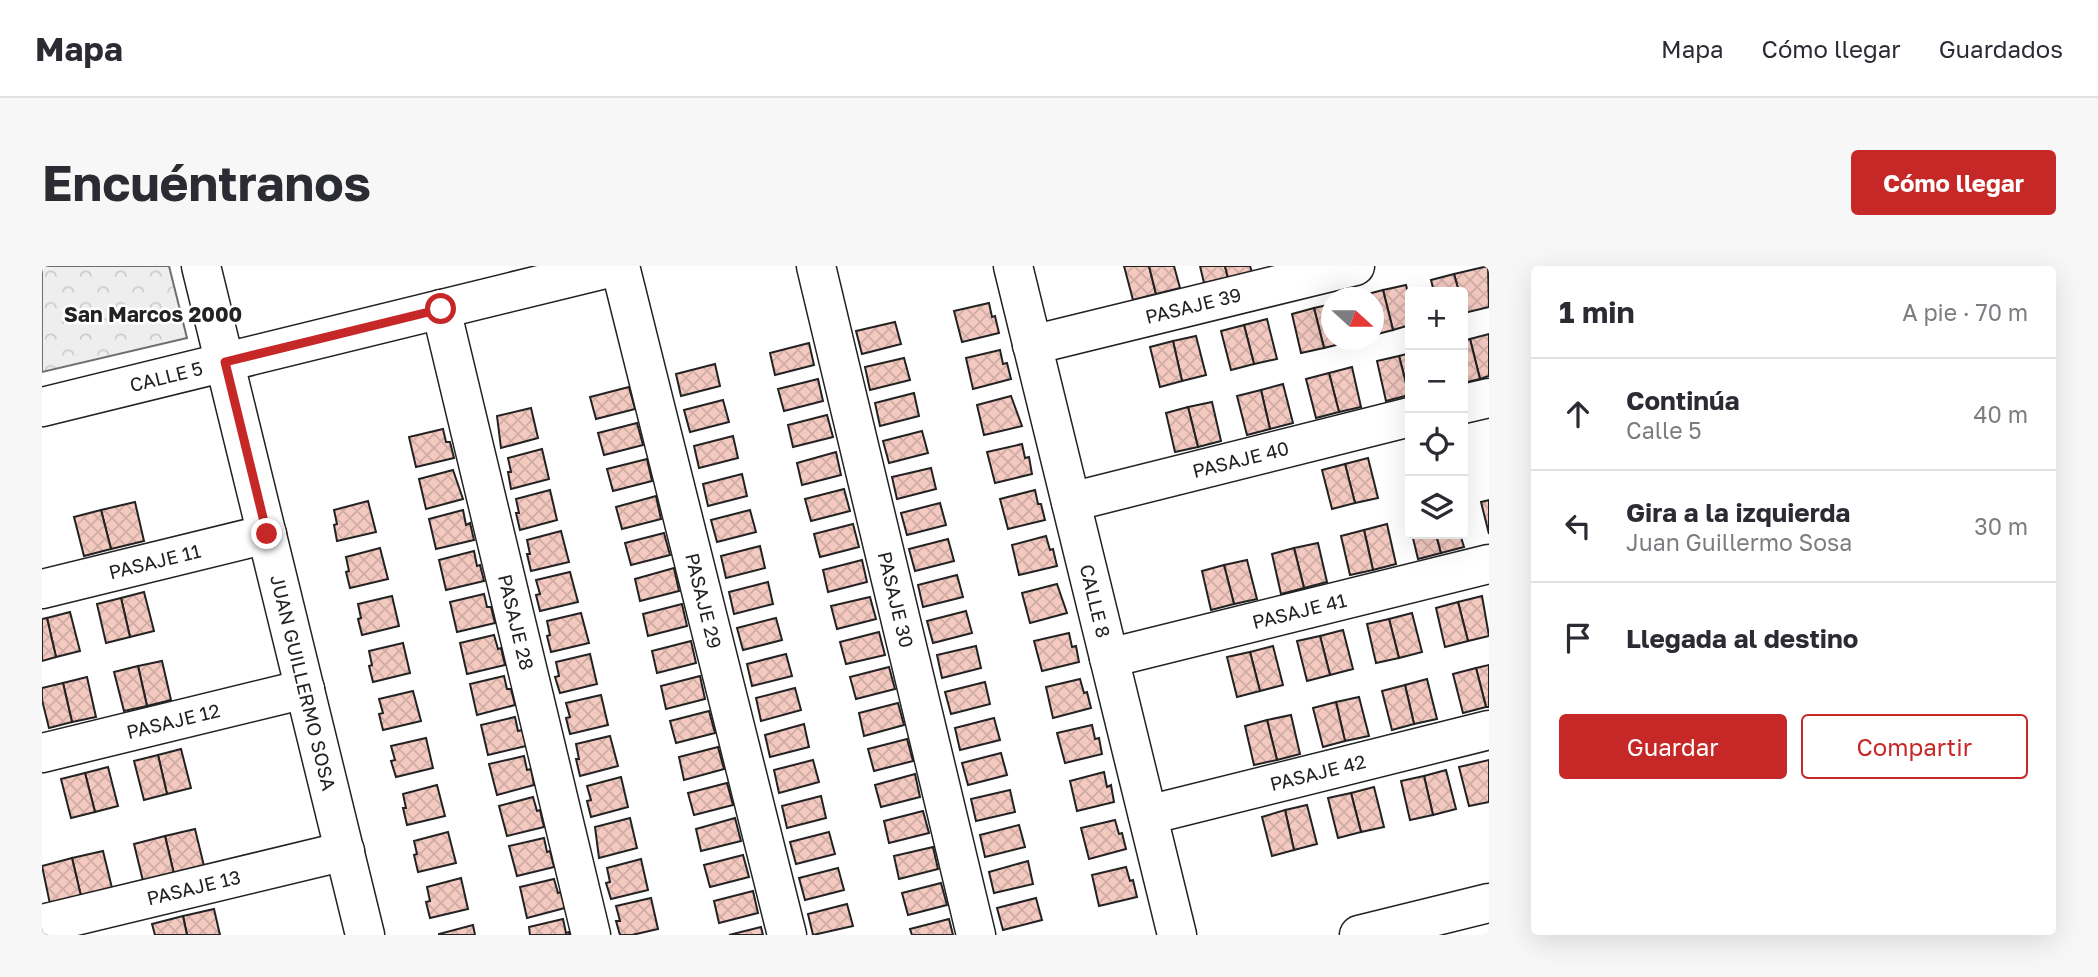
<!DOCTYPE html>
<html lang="es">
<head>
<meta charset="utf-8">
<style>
	body { margin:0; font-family:"Golos Text",sans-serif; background:#f7f7f7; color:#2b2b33 }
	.controls { position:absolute; right:21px; top:21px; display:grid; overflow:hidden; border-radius:7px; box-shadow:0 7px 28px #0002 }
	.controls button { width:63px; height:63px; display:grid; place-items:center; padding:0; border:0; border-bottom:2px solid #e1e1e2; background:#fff; color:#2b2b33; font:35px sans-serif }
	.compass { position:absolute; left:1279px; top:21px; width:63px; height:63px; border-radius:50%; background:#fff; box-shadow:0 7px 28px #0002; rotate:111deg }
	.stop { position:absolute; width:21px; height:21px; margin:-16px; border:5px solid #c62828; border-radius:50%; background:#fff }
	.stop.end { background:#c62828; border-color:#fff; box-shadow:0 2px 7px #0008 }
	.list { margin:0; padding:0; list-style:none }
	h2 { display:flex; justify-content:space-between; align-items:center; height:91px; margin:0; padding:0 28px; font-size:30px }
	h2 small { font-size:23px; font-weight:400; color:#7c7c81 }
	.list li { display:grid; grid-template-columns:46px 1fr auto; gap:21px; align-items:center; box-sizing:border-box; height:112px; padding:0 28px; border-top:2px solid #e1e1e2 }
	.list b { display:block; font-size:26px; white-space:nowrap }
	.list p { margin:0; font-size:23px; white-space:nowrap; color:#7c7c81 }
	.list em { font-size:23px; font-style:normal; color:#7c7c81 }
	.actions { display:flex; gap:14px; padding:21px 28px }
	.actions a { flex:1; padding:16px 0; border:2px solid #c62828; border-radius:7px; text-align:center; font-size:24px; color:#c62828 }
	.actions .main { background:#c62828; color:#fff }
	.icon { flex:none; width:38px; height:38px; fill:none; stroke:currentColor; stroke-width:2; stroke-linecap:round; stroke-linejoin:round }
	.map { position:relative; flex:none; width:1447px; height:669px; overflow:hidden; border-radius:7px }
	header { display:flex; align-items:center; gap:42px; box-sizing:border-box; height:98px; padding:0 35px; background:#fff; border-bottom:2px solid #e1e1e2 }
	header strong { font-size:33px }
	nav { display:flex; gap:38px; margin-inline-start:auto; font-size:24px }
	.intro { display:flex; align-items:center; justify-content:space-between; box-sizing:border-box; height:168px; padding:0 42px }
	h1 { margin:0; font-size:49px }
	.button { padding:18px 32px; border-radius:7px; background:#c62828; color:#fff; font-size:24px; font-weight:700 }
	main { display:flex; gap:42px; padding:0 42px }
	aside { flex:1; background:#fff; border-radius:7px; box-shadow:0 7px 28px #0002 }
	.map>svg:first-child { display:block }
</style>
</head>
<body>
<header>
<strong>Mapa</strong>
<nav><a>Mapa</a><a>Cómo llegar</a><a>Guardados</a></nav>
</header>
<div class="intro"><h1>Encuéntranos</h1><a class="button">Cómo llegar</a></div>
<main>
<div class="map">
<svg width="1447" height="669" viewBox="0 0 1447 669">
	<defs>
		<pattern id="park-crowns" width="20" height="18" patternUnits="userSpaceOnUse" patternTransform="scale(1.75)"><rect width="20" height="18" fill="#eee"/><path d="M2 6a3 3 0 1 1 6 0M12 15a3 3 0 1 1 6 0" fill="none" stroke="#ccc"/></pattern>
		<pattern id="building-cross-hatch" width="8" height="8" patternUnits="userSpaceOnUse" patternTransform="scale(1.75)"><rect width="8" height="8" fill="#f3c9c0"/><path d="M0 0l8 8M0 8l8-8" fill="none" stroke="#d0aca5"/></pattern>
	</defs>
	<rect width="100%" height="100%" fill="#fff"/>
	<polygon fill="url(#park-crowns)" stroke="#6f6f6f" stroke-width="2" points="0,0 127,0 145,72 0,106"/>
	<g fill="url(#building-cross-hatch)" stroke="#222" stroke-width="2">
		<polygon points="1082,0 1107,0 1114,28 1091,34"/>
		<polygon points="1107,0 1132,0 1138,22 1114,28"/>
		<polygon points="1158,0 1183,0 1186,12 1162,17"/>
		<polygon points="1183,0 1208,0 1210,6 1186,12"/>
		<polygon points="1446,0 1447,41 1422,47 1421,26 1417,26 1412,8"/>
		<polygon points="1412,8 1417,26 1392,26 1389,14"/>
		<polygon points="1364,19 1368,35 1368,59 1351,64 1341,24"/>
		<polygon points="1341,24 1351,64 1332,69 1332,32 1318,30"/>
		<polygon points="947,37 950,51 953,50 957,67 920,76 912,45"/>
		<polygon points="1290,38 1290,74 1314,74 1282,82 1272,42"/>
		<polygon points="1272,42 1282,82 1259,87 1250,48"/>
		<polygon points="1225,53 1235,93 1212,98 1202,59"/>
		<polygon points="853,56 859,78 820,88 814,65"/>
		<polygon points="1202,59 1212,98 1189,104 1179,65"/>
		<polygon points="1447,68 1447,110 1438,113 1428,73"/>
		<polygon points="1154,70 1164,109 1140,115 1131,75"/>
		<polygon points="1428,73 1438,113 1421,117 1421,75"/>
		<polygon points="1131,75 1140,115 1118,121 1108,81"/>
		<polygon points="767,77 772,99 733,109 728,87"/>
		<polygon points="958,84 961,98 965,97 969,113 931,123 924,92"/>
		<polygon points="1368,87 1368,128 1367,129 1357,90"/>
		<polygon points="1357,90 1367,129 1344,135 1335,95"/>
		<polygon points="862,92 868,114 828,124 823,101"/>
		<polygon points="673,98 678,120 639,130 634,108"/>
		<polygon points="1310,101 1319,141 1297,146 1287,107"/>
		<polygon points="1287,107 1297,146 1274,152 1264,113"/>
		<polygon points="776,113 781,135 742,145 736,123"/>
		<polygon points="1241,118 1251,157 1228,163 1219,124"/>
		<polygon points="587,121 593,143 554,153 548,131"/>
		<polygon points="1219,124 1228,163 1205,169 1195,130"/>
		<polygon points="872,127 877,150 838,160 833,137"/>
		<polygon points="969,130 980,160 942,169 935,139"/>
		<polygon points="681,134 687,156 648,166 642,144"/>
		<polygon points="1170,136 1179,175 1156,181 1146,141"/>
		<polygon points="1146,141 1156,181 1133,186 1124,147"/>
		<polygon points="489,142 496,172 459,182 455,150"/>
		<polygon points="785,149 791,171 751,181 746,159"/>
		<polygon points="595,157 601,179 562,189 556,167"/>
		<polygon points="401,163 404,176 408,176 412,192 374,201 367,171"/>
		<polygon points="880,165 886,187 847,197 841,175"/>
		<polygon points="691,170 696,192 657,202 652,180"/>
		<polygon points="980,178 983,192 987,191 990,208 953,217 945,186"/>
		<polygon points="500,183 507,213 469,223 466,206 469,206 466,192"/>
		<polygon points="794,186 799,209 760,219 755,197"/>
		<polygon points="1326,192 1336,232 1313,237 1303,198"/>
		<polygon points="605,193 610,215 571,225 565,203"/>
		<polygon points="1303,198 1313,237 1290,243 1280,204"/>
		<polygon points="889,202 894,223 855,233 850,211"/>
		<polygon points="411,204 421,233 384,243 377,213"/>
		<polygon points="700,208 705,230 666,240 661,218"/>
		<polygon points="802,223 808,245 769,255 763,233"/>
		<polygon points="508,224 515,254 478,264 474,247 477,247 474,233"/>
		<polygon points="993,224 996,238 999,238 1003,254 966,263 958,233"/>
		<polygon points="614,230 619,253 580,263 574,241"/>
		<polygon points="1447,234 1447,268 1439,236"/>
		<polygon points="326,235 334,266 295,275 292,259 295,258 292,244"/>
		<polygon points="93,236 102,275 69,283 59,244"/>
		<polygon points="898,237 904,259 865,269 859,247"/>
		<polygon points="59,244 69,283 42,290 32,251"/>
		<polygon points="421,244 424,259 428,257 432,274 394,283 387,253"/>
		<polygon points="708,244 714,266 675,276 669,254"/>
		<polygon points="811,258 817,281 778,291 772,268"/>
		<polygon points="1345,258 1354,298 1331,304 1322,264"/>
		<polygon points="1322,264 1331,304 1308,309 1299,270"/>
		<polygon points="519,265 527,296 489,305 485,288 488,288 485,274"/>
		<polygon points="622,267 628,289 589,299 583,277"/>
		<polygon points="1370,268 1394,268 1399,287 1376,293"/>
		<polygon points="1394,268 1418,268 1422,281 1399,287"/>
		<polygon points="1004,270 1008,284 1011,283 1015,300 977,309 970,279"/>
		<polygon points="906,273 912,295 873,305 867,283"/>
		<polygon points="1276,277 1285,316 1262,322 1252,282"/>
		<polygon points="718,280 723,302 684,312 679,290"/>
		<polygon points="338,282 346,313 308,322 304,306 307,305 304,291"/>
		<polygon points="1252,282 1262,322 1239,328 1230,288"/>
		<polygon points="432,285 435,300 438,299 442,315 404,324 397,294"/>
		<polygon points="820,294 825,316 786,326 781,304"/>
		<polygon points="1205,294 1215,333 1192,338 1182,299"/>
		<polygon points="1182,299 1192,338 1169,344 1160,305"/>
		<polygon points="632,302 637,325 598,335 593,313"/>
		<polygon points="528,306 536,336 498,345 494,329 498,328 494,314"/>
		<polygon points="915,309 921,331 881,341 876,319"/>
		<polygon points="726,316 731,338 692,348 687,326"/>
		<polygon points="1015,318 1025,347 988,357 980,327"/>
		<polygon points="102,326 112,365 88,371 79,332"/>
		<polygon points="442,328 445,341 449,341 453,357 415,366 408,336"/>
		<polygon points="350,330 357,360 320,369 316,353 319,352 316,338"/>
		<polygon points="1440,330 1447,370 1426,375 1416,336"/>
		<polygon points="828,331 834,353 795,363 789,340"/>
		<polygon points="79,332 88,371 64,377 55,338"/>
		<polygon points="1416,336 1426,375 1403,381 1394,342"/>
		<polygon points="640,338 645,360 606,370 601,348"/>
		<polygon points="924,345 930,367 891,377 885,355"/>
		<polygon points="28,346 38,385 14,391 5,352"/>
		<polygon points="539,347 547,377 509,386 505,370 508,369 505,355"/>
		<polygon points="1370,347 1380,386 1357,392 1347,353"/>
		<polygon points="5,352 14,391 0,395 0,353"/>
		<polygon points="734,352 740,374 701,384 695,362"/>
		<polygon points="1347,353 1357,392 1334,397 1325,358"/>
		<polygon points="1301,364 1311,403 1288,409 1278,370"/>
		<polygon points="837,366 843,389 804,398 798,376"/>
		<polygon points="1027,367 1030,381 1034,380 1037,396 1000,405 992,375"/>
		<polygon points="452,369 456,383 459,382 463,399 425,408 418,377"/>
		<polygon points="1278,370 1288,409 1265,415 1255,375"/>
		<polygon points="649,375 654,397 615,407 610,385"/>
		<polygon points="361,377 368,407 331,416 327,400 330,399 327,385"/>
		<polygon points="934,380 939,402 900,412 895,389"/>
		<polygon points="1231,380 1241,419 1218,425 1208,386"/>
		<polygon points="1208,386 1218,425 1195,431 1185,391"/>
		<polygon points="548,388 555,418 518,427 513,411 517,410 514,396"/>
		<polygon points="744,388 750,410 710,420 705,398"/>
		<polygon points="120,395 129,434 105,440 96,400"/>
		<polygon points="1447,399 1447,441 1444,441 1434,402"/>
		<polygon points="96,400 105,440 82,445 72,406"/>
		<polygon points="847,401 853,423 814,433 808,411"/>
		<polygon points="1434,402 1444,441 1421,447 1411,408"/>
		<polygon points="462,410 465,423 469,423 473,439 435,449 428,418"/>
		<polygon points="658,410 663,433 624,443 619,420"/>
		<polygon points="45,411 54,451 30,456 21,417"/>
		<polygon points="1038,413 1042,427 1045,426 1049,442 1011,452 1004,421"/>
		<polygon points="1385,413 1395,453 1372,458 1363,419"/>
		<polygon points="943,416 948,438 909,448 903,426"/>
		<polygon points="21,417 30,456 7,462 0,434 0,422"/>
		<polygon points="1363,419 1372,458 1350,464 1340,425"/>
		<polygon points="753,422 759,444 719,455 714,432"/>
		<polygon points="371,425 379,455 341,464 337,448 341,447 337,433"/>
		<polygon points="559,429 566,459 528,468 524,452 528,451 524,437"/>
		<polygon points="1317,431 1327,470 1303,475 1294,436"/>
		<polygon points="1294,436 1303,475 1281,481 1271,442"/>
		<polygon points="856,437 862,459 822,470 817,447"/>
		<polygon points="667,445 673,467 634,477 628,455"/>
		<polygon points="1249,449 1258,488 1235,494 1225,454"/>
		<polygon points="473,451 476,465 480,464 484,480 446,489 439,459"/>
		<polygon points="952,452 958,474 918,484 913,462"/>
		<polygon points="1225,454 1235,494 1212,499 1203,460"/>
		<polygon points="762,458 767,481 728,491 723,469"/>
		<polygon points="1050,459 1053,473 1057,472 1060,488 1023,497 1015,467"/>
		<polygon points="568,470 576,500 538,510 534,493 537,493 534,478"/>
		<polygon points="384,472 391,502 354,511 349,495 353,494 349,480"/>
		<polygon points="865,473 871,495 832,505 826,483"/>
		<polygon points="676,481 682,503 642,514 637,491"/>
		<polygon points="139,483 149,522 125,528 116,489"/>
		<polygon points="959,487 965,509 926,519 920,497"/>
		<polygon points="116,489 125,528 102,534 92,495"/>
		<polygon points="482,490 485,504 489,503 492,519 455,529 447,498"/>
		<polygon points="771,494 777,516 737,527 732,504"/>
		<polygon points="1447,494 1447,536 1427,540 1417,501"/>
		<polygon points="66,501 76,540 53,546 43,507"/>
		<polygon points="1404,504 1414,543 1391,549 1382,510"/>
		<polygon points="1062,506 1065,521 1069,519 1072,536 1035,545 1028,515"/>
		<polygon points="43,507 53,546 29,552 19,513"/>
		<polygon points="873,508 878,531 839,541 833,519"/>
		<polygon points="1382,510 1391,549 1368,554 1359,515"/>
		<polygon points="579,511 586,541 549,551 545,535 549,534 545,520"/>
		<polygon points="685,517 691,539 652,549 646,527"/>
		<polygon points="395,519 403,550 365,559 361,542 364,542 361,528"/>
		<polygon points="1332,521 1342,561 1319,566 1309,527"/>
		<polygon points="968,524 973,546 934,555 929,533"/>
		<polygon points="1309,527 1319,566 1296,572 1286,532"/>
		<polygon points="779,530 784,552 745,562 740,540"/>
		<polygon points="491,531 495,545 498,544 502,561 465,570 457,540"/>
		<polygon points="1265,539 1275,578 1252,584 1243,544"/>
		<polygon points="1243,544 1252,584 1230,590 1220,551"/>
		<polygon points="881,545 887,567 847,577 842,555"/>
		<polygon points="588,552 595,582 557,592 553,561"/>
		<polygon points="693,552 699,575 659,585 654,563"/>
		<polygon points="1073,554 1077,568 1080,567 1084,583 1047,593 1039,562"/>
		<polygon points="977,559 983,581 943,591 938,569"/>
		<polygon points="153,563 162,600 132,608 123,570"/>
		<polygon points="406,566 414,597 376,606 372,589 375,588 372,575"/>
		<polygon points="787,566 793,588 754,598 748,576"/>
		<polygon points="123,570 132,608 101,615 92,578"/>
		<polygon points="502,572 505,586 508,585 512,601 475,610 467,580"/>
		<polygon points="891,581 896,603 857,613 852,590"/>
		<polygon points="61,585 70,622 39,630 30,592"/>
		<polygon points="701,589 707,611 668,621 662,599"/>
		<polygon points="30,592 39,630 8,638 0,600"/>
		<polygon points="599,593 606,624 569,633 564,617 568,616 565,602"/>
		<polygon points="986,595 991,618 952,627 947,606"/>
		<polygon points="1084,601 1088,615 1091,614 1095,631 1057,640 1050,609"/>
		<polygon points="796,602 802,624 763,634 757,612"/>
		<polygon points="419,612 426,643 388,652 384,636 388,635 385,621"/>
		<polygon points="512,613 516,627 519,626 523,642 485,652 478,621"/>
		<polygon points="899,617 905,639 866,649 860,627"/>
		<polygon points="711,625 716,647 677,657 672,635"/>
		<polygon points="609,632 616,663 590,669 578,669 574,655 578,655 574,640"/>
		<polygon points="994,632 1000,654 961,664 955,642"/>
		<polygon points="805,638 811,660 771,669 766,648"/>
		<polygon points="172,643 178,669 145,669 141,650"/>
		<polygon points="141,650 145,669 113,669 110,658"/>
		<polygon points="521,653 524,667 527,666 528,669 488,669 487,661"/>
		<polygon points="907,653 911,669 870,669 868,663"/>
		<polygon points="431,659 433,669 397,669 397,668"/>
		<polygon points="719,661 721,669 687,669"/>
	</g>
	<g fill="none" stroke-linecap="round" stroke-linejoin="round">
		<g stroke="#222" stroke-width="41">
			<g id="minor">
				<path id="s1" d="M 159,0 L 323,669"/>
				<path id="s2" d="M 578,0 L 745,669"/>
				<path id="s3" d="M 774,0 L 934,669"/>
				<path id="s4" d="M 971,0 L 1135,669"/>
				<path id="s5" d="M 399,43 L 549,669"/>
				<path id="s6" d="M 990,79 L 1313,0"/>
				<polyline points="1421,138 1447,132"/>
				<path id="s7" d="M 0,141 L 575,0"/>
				<path id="s8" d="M 1029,236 L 1368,151"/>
				<path id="s9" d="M 0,323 L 225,268"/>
				<path id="s10" d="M 1067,392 L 1447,298"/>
				<path id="s11" d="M 0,487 L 263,423"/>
				<path id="s12" d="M 1106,549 L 1447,464"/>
				<path id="s13" d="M 0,658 L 303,585"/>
				<polyline points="1317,669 1447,637"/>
			</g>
		</g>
		<use href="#minor" stroke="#fff" stroke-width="38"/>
	</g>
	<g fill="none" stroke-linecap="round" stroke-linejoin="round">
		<polyline stroke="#c62828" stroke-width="9" points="225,268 183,96 399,43"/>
	</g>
	<g text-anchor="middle" stroke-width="5" stroke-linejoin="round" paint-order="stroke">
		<g font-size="19" fill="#222" stroke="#fff">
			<text dy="7" stroke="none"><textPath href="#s6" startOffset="166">PASAJE 39</textPath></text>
			<text dy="7" stroke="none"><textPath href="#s7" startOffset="128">CALLE 5</textPath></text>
			<text dy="7" stroke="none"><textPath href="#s8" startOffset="175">PASAJE 40</textPath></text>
			<text dy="7" stroke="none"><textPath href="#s9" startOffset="116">PASAJE 11</textPath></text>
			<text dy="7" stroke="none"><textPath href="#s2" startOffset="345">PASAJE 29</textPath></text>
			<text dy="7" stroke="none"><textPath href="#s3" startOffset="343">PASAJE 30</textPath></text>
			<text dy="7" stroke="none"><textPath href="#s4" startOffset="345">CALLE 8</textPath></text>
			<text dy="7" stroke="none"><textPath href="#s10" startOffset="196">PASAJE 41</textPath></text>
			<text dy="7" stroke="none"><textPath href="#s5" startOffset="322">PASAJE 28</textPath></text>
			<text dy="7" stroke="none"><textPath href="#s1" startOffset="429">JUAN GUILLERMO SOSA</textPath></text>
			<text dy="7" stroke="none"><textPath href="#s11" startOffset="135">PASAJE 12</textPath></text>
			<text dy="7" stroke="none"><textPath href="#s12" startOffset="175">PASAJE 42</textPath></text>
			<text dy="7" stroke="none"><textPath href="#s13" startOffset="156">PASAJE 13</textPath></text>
		</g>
		<g font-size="21" font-weight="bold" fill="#222" stroke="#fff">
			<text x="111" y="56">San Marcos 2000</text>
		</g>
	</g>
</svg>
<div class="controls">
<button>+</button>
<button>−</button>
<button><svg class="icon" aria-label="locate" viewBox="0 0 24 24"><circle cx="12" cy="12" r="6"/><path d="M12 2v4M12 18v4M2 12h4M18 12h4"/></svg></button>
<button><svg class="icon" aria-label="layers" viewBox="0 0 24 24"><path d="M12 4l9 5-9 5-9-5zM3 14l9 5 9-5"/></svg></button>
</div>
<svg class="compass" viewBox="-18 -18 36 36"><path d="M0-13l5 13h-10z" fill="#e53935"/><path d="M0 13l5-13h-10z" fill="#7c7c81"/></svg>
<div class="stop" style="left:399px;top:43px"></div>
<div class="stop end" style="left:225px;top:268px"></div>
</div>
<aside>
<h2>1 min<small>A pie · 70 m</small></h2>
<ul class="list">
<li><svg class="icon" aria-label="ahead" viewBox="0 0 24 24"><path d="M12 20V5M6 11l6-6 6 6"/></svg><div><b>Continúa</b><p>Calle 5</p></div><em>40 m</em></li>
<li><svg class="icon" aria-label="left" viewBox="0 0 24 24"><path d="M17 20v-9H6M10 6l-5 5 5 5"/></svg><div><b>Gira a la izquierda</b><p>Juan Guillermo Sosa</p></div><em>30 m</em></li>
<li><svg class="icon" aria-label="arrive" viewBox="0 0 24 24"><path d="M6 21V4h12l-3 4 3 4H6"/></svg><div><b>Llegada al destino</b></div></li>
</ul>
<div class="actions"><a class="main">Guardar</a><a>Compartir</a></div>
</aside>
</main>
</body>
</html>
